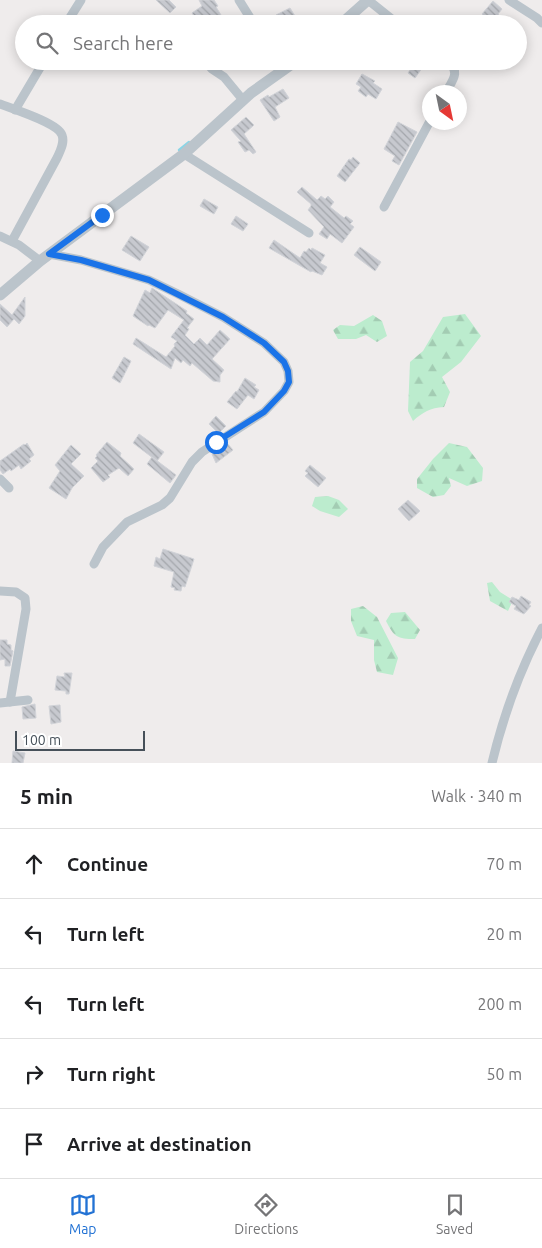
<!DOCTYPE html>
<html lang="en">
<head>
<meta charset="utf-8">
<style>
	body { margin:0; font-family:Ubuntu,sans-serif; background:#f6f6f6; color:#202124 }
	.compass { position:absolute; left:422px; top:85px; width:45px; height:45px; border-radius:50%; background:#fff; box-shadow:0 2px 12px #0003; rotate:147deg }
	.scale { position:absolute; left:15px; bottom:12px; width:130px; box-sizing:border-box; padding-left:5px; border:2px solid #465059; border-top:0; font-size:14px; line-height:18px; white-space:nowrap; color:#465059; -webkit-text-stroke:4px #fff; paint-order:stroke }
	.stop { position:absolute; width:15px; height:15px; margin:-11px; border:4px solid #1a73e8; border-radius:50%; background:#fff }
	.stop.end { background:#1a73e8; border-color:#fff; box-shadow:0 1px 5px #0008 }
	.list { margin:0; padding:0; list-style:none }
	h2 { display:flex; justify-content:space-between; align-items:center; height:65px; margin:0; padding:0 20px; font-size:21px }
	h2 small { font-size:16px; font-weight:400; color:#757577 }
	.list li { display:grid; grid-template-columns:32px 1fr auto; gap:15px; align-items:center; box-sizing:border-box; height:70px; padding:0 20px; border-top:1px solid #e0e0e0 }
	.list b { display:block; font-size:19px; white-space:nowrap }
	.list em { font-size:16px; font-style:normal; color:#757577 }
	.icon { flex:none; width:28px; height:28px; fill:none; stroke:currentColor; stroke-width:2; stroke-linecap:round; stroke-linejoin:round }
	.map { position:relative; flex:none; width:542px; height:763px; overflow:hidden }
	.search { position:absolute; background:#fff; box-shadow:0 2px 12px #0003; left:15px; right:15px; top:15px; height:55px; display:flex; align-items:center; gap:12px; box-sizing:border-box; padding:0 18px; border-radius:28px; color:#757577; font-size:19px }
	.sheet { height:415px; background:#fff }
	nav { display:flex; justify-content:space-around; align-items:center; box-sizing:border-box; height:70px; border-top:1px solid #e0e0e0; background:#fff; font-size:14px; color:#757577 }
	nav a { display:grid; justify-items:center; gap:2px }
	nav .on { color:#2272d4 }
	.map>svg:first-child { display:block }
</style>
</head>
<body>
<div class="map">
<svg width="542" height="763" viewBox="0 0 542 763">
	<defs>
		<pattern id="forest-firs" width="22" height="20" patternUnits="userSpaceOnUse" patternTransform="scale(1.25)"><rect width="22" height="20" fill="#bcecce"/><path d="M5 1l3.5 6h-7zM16 11l3.5 6h-7z" fill="#a3ccb3"/></pattern>
		<pattern id="building-back-hatch" width="6" height="6" patternUnits="userSpaceOnUse" patternTransform="scale(1.25)"><rect width="6" height="6" fill="#c7c9cf"/><path d="M-1 5l2 2M0 0l6 6M5-1l2 2" fill="none" stroke="#a3a6ab"/></pattern>
	</defs>
	<rect width="100%" height="100%" fill="#efecec"/>
	<g fill="url(#forest-firs)">
		<path d="M 465,314 L 481,336 L 461,362 L 442,377 L 450,392 L 444,407 C 430,408 423,412 413,421 L 408,411 L 410,362 L 423,351 L 443,317 Z"/>
		<polygon points="373,315 382,321 387,336 377,342 366,335 356,339 338,339 333,330 340,325 354,326"/>
		<polygon points="449,443 467,447 483,468 482,481 467,486 449,478 451,486 444,495 433,497 417,488 417,479 433,459"/>
		<polygon points="328,496 339,500 348,509 339,517 320,511 312,506 315,497"/>
		<polygon points="492,582 500,592 513,600 508,611 490,601 487,583"/>
		<polygon points="363,606 377,617 398,658 393,675 377,672 374,660 374,640 357,636 351,621 351,609"/>
		<path d="M 405,612 L 420,630 L 415,639 C 397,639 394,637 386,621 L 391,613 Z"/>
	</g>
	<g fill="none" stroke-linecap="round" stroke-linejoin="round">
		<polyline stroke="#8bd5e6" stroke-width="2.5" points="179,150 189,142"/>
	</g>
	<g fill="url(#building-back-hatch)" stroke="#d1d3d8">
		<polygon points="156,0 169,0 176,7 170,13"/>
		<polygon points="199,0 214,0 218,6 216,7 221,15 209,24 185,24 194,16 192,13 202,6"/>
		<polygon points="493,1 502,9 498,14 500,16 496,21 493,19 490,22 482,14"/>
		<polygon points="290,8 300,24 279,24 276,15"/>
		<polygon points="416,61 427,61 415,78 408,73"/>
		<polygon points="362,74 375,81 373,83 382,89 376,99 368,94 366,97 358,91 361,87 356,84"/>
		<polygon points="283,89 289,98 275,107 280,117 274,121 260,100 268,95 269,97"/>
		<polygon points="246,117 254,125 244,134 256,152 253,154 249,150 245,152 238,142 241,141 231,130"/>
		<polygon points="398,122 417,132 399,165 392,161 395,156 384,149"/>
		<polygon points="353,157 360,163 345,182 337,176 349,159 351,160"/>
		<polygon points="302,187 317,200 321,196 325,199 328,196 334,202 330,207 344,218 346,216 353,221 350,224 354,227 342,243 330,234 327,239 319,234 324,227 308,210 311,206 311,204 297,192"/>
		<polygon points="204,199 218,207 214,214 200,206"/>
		<polygon points="236,216 248,224 243,231 231,224"/>
		<polygon points="131,236 149,247 140,261 122,250"/>
		<polygon points="274,240 300,258 304,251 306,252 309,248 311,250 312,248 325,255 320,263 327,267 322,275 312,271 311,272 269,248"/>
		<polygon points="360,247 381,262 375,271 354,255"/>
		<polygon points="152,288 187,311 186,313 194,319 187,328 189,329 185,335 194,344 200,338 207,345 220,330 230,339 212,359 224,370 220,375 220,382 213,381 192,363 190,366 183,360 181,363 175,358 171,369 133,344 136,338 166,357 175,346 174,344 177,341 171,337 184,320 168,310 155,328 149,325 148,326 133,316 145,290 150,293"/>
		<polygon points="25,297 25,316 19,324 14,319 7,327 0,320 0,304 12,315"/>
		<polygon points="124,357 131,361 120,383 112,378"/>
		<polygon points="245,378 256,385 254,387 259,390 254,399 248,395 237,409 227,402 236,391 237,392"/>
		<polygon points="216,416 226,426 220,432 217,432 209,424"/>
		<polygon points="139,434 164,452 157,461 133,443"/>
		<polygon points="107,442 121,453 120,456 134,469 128,476 119,468 108,475 110,477 103,482 91,468 98,461 95,458 97,456 96,455"/>
		<polygon points="27,443 34,455 29,459 31,461 21,469 19,465 11,471 10,469 3,474 0,470 0,461 24,444 25,445"/>
		<polygon points="227,443 233,450 216,463 212,454"/>
		<polygon points="71,445 81,454 71,464 84,476 72,488 66,499 49,488 60,471 55,465"/>
		<polygon points="152,457 176,475 170,483 147,464"/>
		<polygon points="310,465 326,478 318,487 305,476 308,473 305,471"/>
		<polygon points="408,500 420,511 409,521 398,509"/>
		<polygon points="163,549 194,559 185,587 182,586 181,591 174,590 175,588 171,587 174,572 154,566 156,557 160,559"/>
		<polygon points="521,596 531,602 529,605 531,606 524,614 514,609 516,606 509,602 512,597 519,600"/>
		<polygon points="0,640 7,640 7,644 11,645 11,650 13,651 10,666 5,666 5,659 0,660"/>
		<polygon points="64,673 72,673 69,694 66,694 66,691 55,690 57,676 65,677"/>
		<polygon points="35,704 36,718 23,719 22,707"/>
		<polygon points="60,705 61,722 51,724 49,706"/>
		<polygon points="13,751 25,753 23,763 12,763"/>
	</g>
	<g fill="none" stroke-linecap="round" stroke-linejoin="round">
		<g stroke="#bbc4cb" stroke-width="9">
			<polyline points="239,0 254,24"/>
			<polyline points="368,0 398,24"/>
			<polyline points="509,0 537,18 542,23"/>
			<polyline points="66,24 81,0"/>
			<polyline points="205,61 212,69 224,77 243,100"/>
			<polyline points="276,61 283,71"/>
			<path d="M 446,92 C 453,80 461,71 447,61"/>
			<path d="M 0,104 C 13,109 58,123 62,135 C 65,143 60,151 57,158 L 12,241"/>
			<polyline points="15,110 44,61"/>
			<polyline points="184,154 309,233"/>
			<polyline points="384,207 430,121"/>
			<polyline points="0,236 19,245 40,261"/>
			<polyline points="49,254 81,260 149,280 178,294 223,317 264,343 284,362 288,371 289,382 284,391 264,412 202,452 192,462 170,498 162,505 127,522 103,547 94,564"/>
			<polyline points="0,479 9,488"/>
			<polyline points="0,591 16,592 25,598 26,609 10,702"/>
			<polyline points="0,703 28,700"/>
			<path d="M 492,763 C 503,717 520,670 542,628"/>
		</g>
		<g stroke="#bbc4cb" stroke-width="11">
			<polyline points="341,24 368,0"/>
			<polyline points="0,295 40,261 184,154 251,93 296,61"/>
		</g>
	</g>
	<g fill="none" stroke-linecap="round" stroke-linejoin="round">
		<polyline stroke="#1a73e8" stroke-width="6" points="102,215 49,254 81,260 149,280 223,317 264,343 284,362 288,371 289,382 284,391 264,412 216,442"/>
	</g>
</svg>
<svg class="compass" viewBox="-18 -18 36 36"><path d="M0-13l5 13h-10z" fill="#e53935"/><path d="M0 13l5-13h-10z" fill="#757577"/></svg>
<div class="scale">100 m</div>
<div class="stop" style="left:216px;top:442px"></div>
<div class="stop end" style="left:102px;top:215px"></div>
<div class="search"><svg class="icon" aria-label="search" viewBox="0 0 24 24"><circle cx="10" cy="10" r="6"/><path d="M15 15l6 6"/></svg>Search here</div>
</div>
<section class="sheet">
<h2>5 min<small>Walk · 340 m</small></h2>
<ul class="list">
<li><svg class="icon" aria-label="ahead" viewBox="0 0 24 24"><path d="M12 20V5M6 11l6-6 6 6"/></svg><div><b>Continue</b></div><em>70 m</em></li>
<li><svg class="icon" aria-label="left" viewBox="0 0 24 24"><path d="M17 20v-9H6M10 6l-5 5 5 5"/></svg><div><b>Turn left</b></div><em>20 m</em></li>
<li><svg class="icon" aria-label="left" viewBox="0 0 24 24"><path d="M17 20v-9H6M10 6l-5 5 5 5"/></svg><div><b>Turn left</b></div><em>200 m</em></li>
<li><svg class="icon" aria-label="right" viewBox="0 0 24 24"><path d="M7 20v-9h11M14 6l5 5-5 5"/></svg><div><b>Turn right</b></div><em>50 m</em></li>
<li><svg class="icon" aria-label="arrive" viewBox="0 0 24 24"><path d="M6 21V4h12l-3 4 3 4H6"/></svg><div><b>Arrive at destination</b></div></li>
</ul>
</section>
<nav>
<a class="on"><svg class="icon" aria-label="map" viewBox="0 0 24 24"><path d="M3 6l6-2 6 2 6-2v14l-6 2-6-2-6 2zM9 4v14M15 6v14"/></svg>Map</a>
<a><svg class="icon" aria-label="directions" viewBox="0 0 24 24"><path d="M12 3l9 9-9 9-9-9zM9 14v-3h6M13 9l2 2-2 2"/></svg>Directions</a>
<a><svg class="icon" aria-label="saved" viewBox="0 0 24 24"><path d="M7 4h10v16l-5-4-5 4z"/></svg>Saved</a>
</nav>
</body>
</html>
